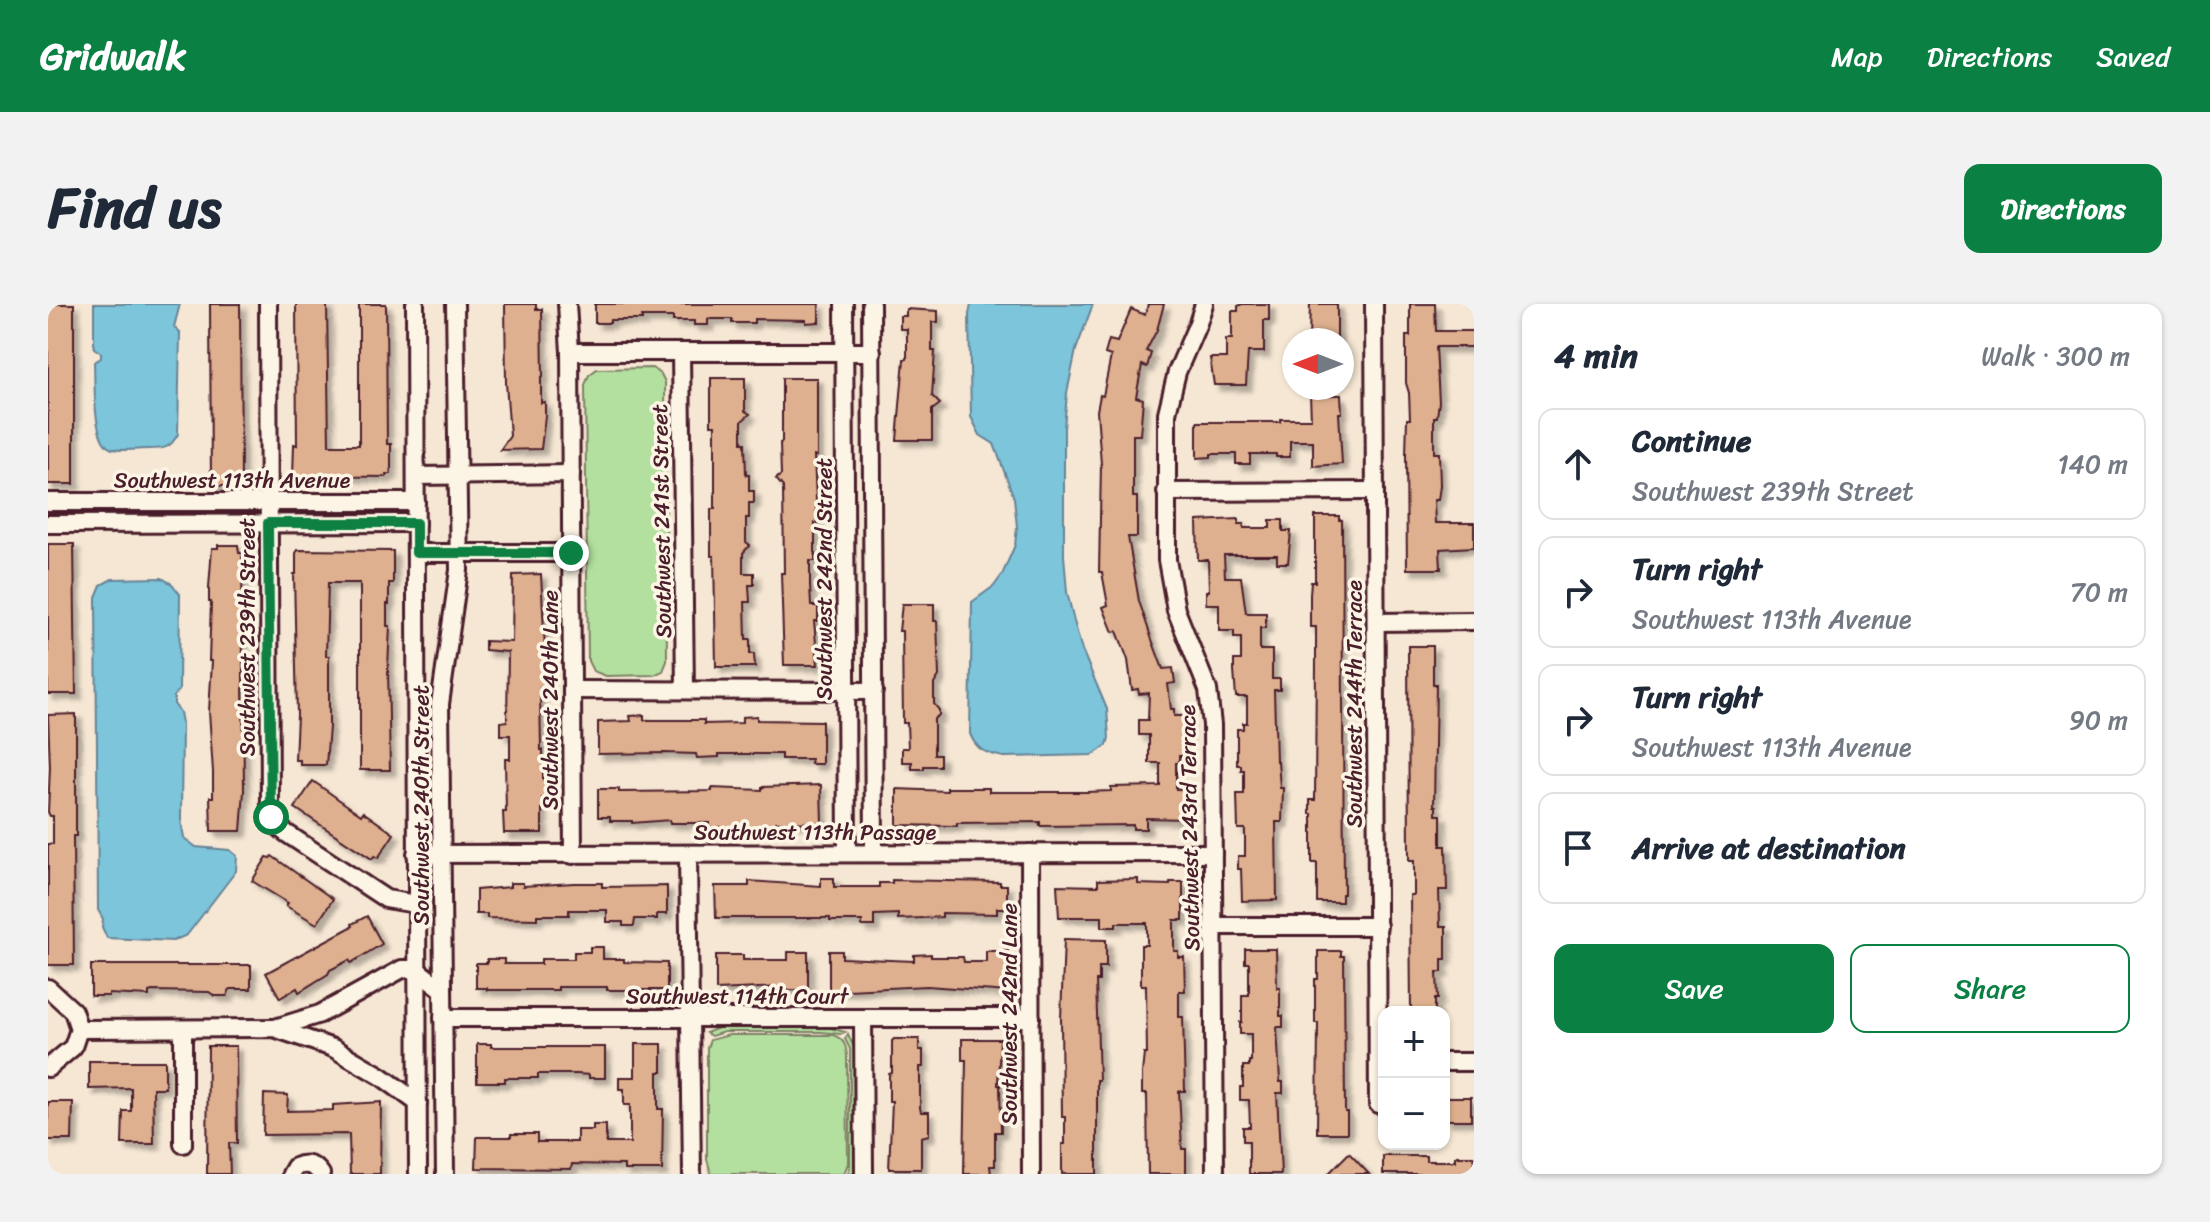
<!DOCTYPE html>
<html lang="en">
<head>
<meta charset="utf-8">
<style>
	body { margin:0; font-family:Sriracha,sans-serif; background:#f2f2f3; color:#1f2937 }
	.controls { position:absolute; right:24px; bottom:24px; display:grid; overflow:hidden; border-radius:16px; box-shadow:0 2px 6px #0004 }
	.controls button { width:72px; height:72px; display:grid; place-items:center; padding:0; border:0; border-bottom:2px solid #e0e1e3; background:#fff; color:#1f2937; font:40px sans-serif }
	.compass { position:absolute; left:1234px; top:24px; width:72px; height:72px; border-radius:50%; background:#fff; box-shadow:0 2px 6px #0004; rotate:270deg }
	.stop { position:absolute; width:24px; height:24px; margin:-18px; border:6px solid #0b8043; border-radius:50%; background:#fff }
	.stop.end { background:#0b8043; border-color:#fff; box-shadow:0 2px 8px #0008 }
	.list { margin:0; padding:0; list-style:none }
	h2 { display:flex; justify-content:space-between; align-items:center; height:104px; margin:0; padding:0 32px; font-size:34px }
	h2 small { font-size:26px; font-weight:400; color:#747a83 }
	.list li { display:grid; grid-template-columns:52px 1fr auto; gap:24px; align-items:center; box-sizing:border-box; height:112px; margin:0 16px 16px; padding:0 16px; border:2px solid #e0e1e3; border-radius:16px }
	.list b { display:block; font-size:30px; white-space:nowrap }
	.list p { margin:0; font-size:26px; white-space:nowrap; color:#747a83 }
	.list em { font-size:26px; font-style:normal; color:#747a83 }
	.actions { display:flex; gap:16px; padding:24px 32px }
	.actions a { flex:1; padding:18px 0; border:2px solid #0b8043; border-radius:16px; text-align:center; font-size:28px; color:#0b8043 }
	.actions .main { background:#0b8043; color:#fff }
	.icon { flex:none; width:44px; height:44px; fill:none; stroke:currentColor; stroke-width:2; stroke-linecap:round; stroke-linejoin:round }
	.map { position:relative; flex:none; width:1426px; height:870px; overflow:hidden; border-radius:16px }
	header { display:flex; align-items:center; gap:48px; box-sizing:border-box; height:112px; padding:0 40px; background:#0b8043; color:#fff }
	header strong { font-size:38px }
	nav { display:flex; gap:44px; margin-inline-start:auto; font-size:28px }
	.intro { display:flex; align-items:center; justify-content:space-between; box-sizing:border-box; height:192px; padding:0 48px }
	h1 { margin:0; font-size:56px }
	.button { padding:20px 36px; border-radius:16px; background:#0b8043; color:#fff; font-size:28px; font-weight:700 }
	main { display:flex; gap:48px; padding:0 48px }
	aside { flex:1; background:#fff; border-radius:16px; box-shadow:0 2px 6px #0004 }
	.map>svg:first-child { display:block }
</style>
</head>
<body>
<header>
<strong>Gridwalk</strong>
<nav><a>Map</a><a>Directions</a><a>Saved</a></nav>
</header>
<div class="intro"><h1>Find us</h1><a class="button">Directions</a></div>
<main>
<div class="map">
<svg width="1426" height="870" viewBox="0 0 1426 870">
	<defs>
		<filter id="shadow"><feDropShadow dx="5.5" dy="5.5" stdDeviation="2" flood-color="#0004"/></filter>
	</defs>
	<rect width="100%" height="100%" fill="#f6e7d4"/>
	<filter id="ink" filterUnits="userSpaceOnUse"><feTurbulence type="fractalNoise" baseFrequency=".0125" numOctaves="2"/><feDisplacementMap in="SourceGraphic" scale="16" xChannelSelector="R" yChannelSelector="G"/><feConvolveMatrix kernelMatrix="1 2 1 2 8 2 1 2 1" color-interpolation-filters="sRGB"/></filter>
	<g filter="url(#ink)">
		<g fill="#b3e09f" stroke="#7e8065" stroke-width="2">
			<polygon points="604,64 613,70 617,78 619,357 615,367 606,371 558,372 545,367 540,357 537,81 541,71 549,65"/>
			<polygon points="673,723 779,723 797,728 792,730 773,728 676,728 663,732 658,729"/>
			<polygon points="800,730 807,746 808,858 806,870 800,869 802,863 802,745 797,735"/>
			<path d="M 681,731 L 785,731 C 797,735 799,744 799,755 L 800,859 L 796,870 L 663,870 L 659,855 L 659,744 L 662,736 Z"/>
		</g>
		<g fill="#7bc5db" stroke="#678395" stroke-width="2">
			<path d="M 46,0 L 132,0 L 126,23 L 132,29 L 130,130 C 122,145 116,145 100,145 C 89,145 71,148 62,144 C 44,135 47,77 46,58 L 53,54 L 53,49 L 46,44 Z"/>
			<path d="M 923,0 L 1045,0 L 1028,46 L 1019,89 L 1016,124 L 1016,251 L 1019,288 L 1026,317 L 1034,346 L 1059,405 L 1061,434 L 1059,441 L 1045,451 L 956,453 C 939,450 929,447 922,430 L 924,298 L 946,282 L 954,271 L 967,241 L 969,223 L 966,194 L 946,140 L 932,131 L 923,113 L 921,10 Z"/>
			<polygon points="114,274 124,280 132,290 131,386 126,392 126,400 132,408 134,419 133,516 136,534 148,543 182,546 189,552 188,567 139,631 125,637 59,634 54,623 55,615 50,606 48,293 53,281 64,275"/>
		</g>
		<g fill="#deb08f" stroke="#4a1f2b" stroke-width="2" filter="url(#shadow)">
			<rect x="0" y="0" width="26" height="180"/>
			<polygon points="162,0 192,0 193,182 163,182"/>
			<polygon points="248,0 279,0 281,141 311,141 311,0 338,0 339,140 343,140 343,170 338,170 338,173 245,172 246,140 249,141"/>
			<polygon points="457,0 488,0 488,5 494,5 495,73 493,73 493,99 497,98 497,112 493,145 452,146 462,132 458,79"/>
			<polygon points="547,0 771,0 771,18 758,19 758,16 706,15 706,19 684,19 684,15 660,15 660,21 646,21 646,17 625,17 625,13 594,13 594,16 562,16 562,19 547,19"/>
			<polygon points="1100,0 1116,0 1109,26 1098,47 1103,49 1099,63 1094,61 1088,93 1095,95 1092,131 1085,131 1085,193 1089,193 1089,233 1080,233 1091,297 1103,333 1115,365 1125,364 1127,379 1120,380 1123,405 1126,405 1126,412 1139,412 1138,452 1131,452 1131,459 1128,459 1128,485 1138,485 1138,515 1098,514 1098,525 1085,525 1085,521 992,522 992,518 909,519 909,522 849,521 849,485 899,487 899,484 941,484 941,488 1038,488 1063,487 1063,483 1112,482 1112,459 1101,459 1101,431 1091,431 1091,416 1100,416 1101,389 1091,390 1090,385 1084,386 1080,356 1069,327 1065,328 1055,303 1060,301 1054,268 1051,268 1053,160 1049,107 1052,91 1055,92 1063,52 1057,50 1061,36 1069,38 1083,5 1097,11"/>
			<polygon points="1194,0 1221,0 1221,16 1216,16 1216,48 1200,48 1198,81 1166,81 1162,54 1178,54 1178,35 1184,35 1184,7 1190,7 1190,2"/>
			<polygon points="1262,0 1289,0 1289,36 1261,36"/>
			<polygon points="1362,0 1387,0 1388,27 1426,27 1426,43 1388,43 1391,98 1389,113 1386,113 1386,149 1391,149 1392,182 1390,196 1386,196 1387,219 1426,219 1426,243 1392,245 1393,265 1359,265 1358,150 1359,115 1362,115 1361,89 1358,79 1358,32 1362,32"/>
			<polygon points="858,5 890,7 890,18 884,18 884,47 887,47 884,92 892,100 884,106 884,136 849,136 856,55 859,55 859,25 852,25 852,12 858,12"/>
			<polygon points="663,74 697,74 697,107 702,110 694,117 694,139 697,139 698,171 701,171 701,187 706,187 706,199 701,199 701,214 698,214 698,238 702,241 695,249 695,269 706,269 706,281 701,281 702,298 697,298 698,335 702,335 702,350 706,350 707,363 668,363 666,252 663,252 663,205 667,205 667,121 663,121"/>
			<polygon points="734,74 769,74 769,152 766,152 769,219 767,219 767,257 762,257 762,281 763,302 770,302 770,317 766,317 770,361 736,361 733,269 736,269 735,183 728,175 733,171 732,139 734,138"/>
			<polygon points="1262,91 1293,91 1294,109 1291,109 1294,160 1265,162 1265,137 1242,137 1242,153 1228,153 1228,150 1202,150 1202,160 1188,160 1188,150 1163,150 1163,153 1149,154 1149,118 1232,118 1232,115 1263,115"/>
			<polygon points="1267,212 1291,212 1291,216 1294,216 1296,590 1294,590 1294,598 1269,598 1269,559 1264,559 1264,510 1262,510 1262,496 1267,496 1268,357 1268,323 1262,323 1262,290 1263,278 1267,278"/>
			<polygon points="1191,215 1191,220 1196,220 1196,224 1222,224 1222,216 1235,216 1235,227 1243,227 1240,259 1229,259 1229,251 1176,251 1177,273 1193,273 1198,309 1218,309 1218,324 1212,324 1212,346 1224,346 1224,375 1232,375 1232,386 1226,386 1228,457 1230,457 1232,484 1235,484 1234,518 1228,518 1229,596 1194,597 1193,565 1190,565 1190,552 1197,552 1197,525 1190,525 1189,490 1196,490 1196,466 1193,466 1193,461 1189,461 1189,425 1195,425 1195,419 1199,419 1199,393 1188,393 1186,367 1186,356 1193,356 1193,334 1186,334 1186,327 1171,327 1171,300 1158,300 1158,287 1161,287 1160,256 1150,256 1149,217"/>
			<polygon points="0,240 26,240 28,390 0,390"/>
			<polygon points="170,241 190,241 191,249 194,249 196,487 193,527 163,527 162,493 165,493 165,468 161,407 164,357 161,357 163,298 161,298 161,283 164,244 170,244"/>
			<polygon points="250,246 345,247 345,279 341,279 341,300 339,300 339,322 342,322 340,364 342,466 312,466 312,279 280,279 278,352 281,352 281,423 278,461 252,461 252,456 247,456 249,411 246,270 248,270 248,249"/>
			<polygon points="493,270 499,384 492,384 493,446 495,446 495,477 498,477 499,494 494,494 494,529 456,529 455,508 458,508 457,455 462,455 462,431 453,431 453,418 459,417 460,348 437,346 437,337 464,338 465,271"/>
			<polygon points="854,300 886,300 886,317 889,317 891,372 886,380 886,400 891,406 891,411 886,415 886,451 892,451 892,462 876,462 876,465 864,465 864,458 854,458 854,444 860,444 859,419 855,419 854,327 851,327"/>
			<polygon points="1360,342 1385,342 1385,380 1388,380 1386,502 1388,502 1388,511 1393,511 1393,542 1398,542 1399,586 1391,586 1392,622 1398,622 1398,655 1394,655 1394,668 1389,668 1390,695 1387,695 1387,708 1363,708 1362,591 1366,591 1366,557 1361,557"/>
			<polygon points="28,410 28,532 25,532 26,661 0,661 0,540 5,540 5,512 2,512 0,508 2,463 0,411"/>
			<polygon points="596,411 596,416 656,416 656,420 694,419 694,413 709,412 709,416 774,417 774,460 763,460 763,455 733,455 733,450 671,450 671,453 649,454 648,450 617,449 550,450 550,418 583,417 582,412"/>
			<polygon points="265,477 293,497 313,511 315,508 346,530 330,554 326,552 324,555 247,504"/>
			<polygon points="773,481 774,519 728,518 728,524 661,523 661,519 622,519 622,516 584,519 584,517 562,517 562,513 550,513 550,485 571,485 571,488 664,487 664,484 714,486 714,483"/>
			<polygon points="224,552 285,595 269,620 238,602 240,599 204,577 219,553 222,554"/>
			<polygon points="773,574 786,574 786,583 831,583 831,579 844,579 844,576 952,578 952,581 959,581 959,604 949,604 949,610 894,609 894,613 876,614 850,615 850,610 826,611 826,622 814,622 814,617 782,617 782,614 668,614 667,582 701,582 701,577 773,582"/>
			<polygon points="1090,575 1090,580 1122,581 1122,578 1135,578 1135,616 1126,616 1126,647 1130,647 1130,653 1136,653 1137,687 1131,687 1131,713 1135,713 1137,787 1131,787 1134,845 1138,845 1138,870 1100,870 1099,790 1094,790 1094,769 1096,750 1099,750 1098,681 1093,681 1093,641 1099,641 1099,619 1068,619 1068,623 1054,623 1054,613 1011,613 1009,581 1050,582 1050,576"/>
			<polygon points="462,579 475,579 475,582 526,579 554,579 554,583 619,582 619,610 609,610 609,615 587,615 586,622 575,622 575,618 559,618 559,606 521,606 521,611 489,611 489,615 439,614 439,610 428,610 428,586 462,583"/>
			<polygon points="319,612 334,640 303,659 301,656 282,666 280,670 251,688 249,684 232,694 218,669 305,622 304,620"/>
			<polygon points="1016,635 1058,636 1058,663 1051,663 1051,677 1048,677 1051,776 1049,776 1049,870 1014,870 1014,840 1017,840 1017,813 1014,813 1013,714"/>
			<polygon points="542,643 555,643 555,655 576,655 576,658 619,659 619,686 559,686 559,683 510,683 510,686 439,686 439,684 428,684 428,659 439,659 439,655 456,655 456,660 493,660 493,655 526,655 526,648 542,648"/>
			<polygon points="1197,645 1228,645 1229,684 1232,684 1232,712 1235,712 1235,723 1229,723 1232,778 1235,778 1235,789 1229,789 1233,870 1201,870 1201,837 1195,837 1195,823 1202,823 1201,796 1192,796 1192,783 1195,783 1195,762 1201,762 1201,757 1203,757 1203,730 1192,730 1192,718 1194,718 1194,691 1201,691 1201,659 1197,659"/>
			<polygon points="781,647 794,647 794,654 866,657 866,651 883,650 883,653 915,653 916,658 938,658 938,647 960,647 960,688 879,682 781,687"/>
			<polygon points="1270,647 1293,647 1293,652 1296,652 1297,808 1299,808 1299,829 1269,829 1270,719 1267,719 1267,675 1270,675"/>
			<polygon points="740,648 760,648 760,686 733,686 733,683 668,686 668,651 695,651 695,656 740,656"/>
			<polygon points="43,661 203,661 203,685 182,685 179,692 167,692 161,688 104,687 101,688 101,692 61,690 61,692 43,692"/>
			<polygon points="846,735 871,735 871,746 875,746 875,763 872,763 872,804 873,808 881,808 881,831 873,833 873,865 841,865 844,797 841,797 841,770 844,769 844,737"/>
			<polygon points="914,735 952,735 950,781 952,781 953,828 947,828 947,862 942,862 943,870 916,870 918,756 914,756"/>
			<polygon points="429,740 443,740 443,743 557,743 557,774 541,774 541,771 529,770 490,770 490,774 457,774 457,778 429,778"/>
			<polygon points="587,740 614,740 614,768 610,768 610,805 615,805 614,866 576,866 576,861 524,860 523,865 428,864 429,833 463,833 463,830 489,830 489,838 529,838 529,826 545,826 545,821 558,821 558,839 582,839 582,801 576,801 576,785 571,785 571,773 587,773"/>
			<polygon points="160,742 188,742 189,839 181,839 182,870 159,870"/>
			<polygon points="41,757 117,757 117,784 105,784 106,840 74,840 75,807 83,807 83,784 41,785"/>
			<polygon points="216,790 240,791 239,807 285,806 285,801 333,798 332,870 302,870 301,830 215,831"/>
			<rect x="1398" y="793" width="25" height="23"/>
			<polygon points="0,798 25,798 24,836 0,836"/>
			<polygon points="1301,849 1321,870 1280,870"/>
			<polygon points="1335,852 1378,852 1378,857 1407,857 1407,852 1426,852 1426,870 1335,870"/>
		</g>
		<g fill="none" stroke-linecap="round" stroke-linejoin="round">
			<g stroke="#4a1f2b" stroke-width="22">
				<g id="minor">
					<polyline points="220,0 222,509 226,519 238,529 338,595 368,600"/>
					<polyline points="367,0 370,870"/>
					<polyline points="519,0 522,48 525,551"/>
					<polyline points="796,0 799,549"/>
					<polyline points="823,0 826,549"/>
					<polyline points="1156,0 1150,19 1129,68 1119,109 1119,256 1128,306 1160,386 1164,421 1167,870"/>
					<polyline points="1326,0 1330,800"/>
					<polyline points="522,48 824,48"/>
					<polyline points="633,48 637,386"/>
					<polyline points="368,172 523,170"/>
					<polyline points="1118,188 1327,187"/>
					<polyline points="0,198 368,198"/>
					<polyline points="0,220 368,219"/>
					<polyline points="368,249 523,249"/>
					<polyline points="1328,318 1426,317"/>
					<polyline points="524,386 826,387"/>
					<polyline points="982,549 983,870"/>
					<polyline points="368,550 1165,549"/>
					<polyline points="640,551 644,870"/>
					<polyline points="1166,622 1330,622"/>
					<polyline points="0,684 25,707 31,725 25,743 0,764"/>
					<polyline points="395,714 983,714"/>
					<polyline points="815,714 816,870"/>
					<polyline points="227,724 272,710 354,665 368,665 394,685"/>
					<polyline points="31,725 226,724 285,744 333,772 370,799"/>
					<polyline points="135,725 135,840"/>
					<polyline points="1396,758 1426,758"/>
					<path d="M 243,870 L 247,863 C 258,858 267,861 273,870"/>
					<polyline points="397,870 392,400 411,266 407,0"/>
				</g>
			</g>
			<use href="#minor" stroke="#fcf5e5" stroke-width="16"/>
		</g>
	</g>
	<g fill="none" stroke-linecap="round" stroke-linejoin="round" filter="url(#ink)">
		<polyline stroke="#0b8043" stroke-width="10" points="223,513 220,219 368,219 368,249 523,249"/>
	</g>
	<g text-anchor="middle" stroke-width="7" stroke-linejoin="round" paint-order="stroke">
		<g font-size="22" fill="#4a1f2b" stroke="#fcf5e5">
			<text x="184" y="184">Southwest 113th Avenue</text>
			<text transform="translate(613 217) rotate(-91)" y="8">Southwest 241st Street</text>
			<text transform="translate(776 275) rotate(-90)" y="8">Southwest 242nd Street</text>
			<text transform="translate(199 333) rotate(-90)" y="8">Southwest 239th Street</text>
			<text transform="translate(502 396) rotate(-90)" y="8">Southwest 240th Lane</text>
			<text transform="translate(1306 400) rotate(-90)" y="8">Southwest 244th Terrace</text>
			<text transform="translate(373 501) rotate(-90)" y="8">Southwest 240th Street</text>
			<text transform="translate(1141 524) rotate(-91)" y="8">Southwest 243rd Terrace</text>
			<text x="767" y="536">Southwest 113th Passage</text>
			<text x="689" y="700">Southwest 114th Court</text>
			<text transform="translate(961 710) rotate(-90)" y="8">Southwest 242nd Lane</text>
		</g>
	</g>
</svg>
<div class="controls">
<button>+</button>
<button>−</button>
</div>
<svg class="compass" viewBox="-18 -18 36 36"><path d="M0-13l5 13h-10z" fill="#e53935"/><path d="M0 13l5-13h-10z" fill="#747a83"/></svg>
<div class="stop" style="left:223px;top:513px"></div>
<div class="stop end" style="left:523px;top:249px"></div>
</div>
<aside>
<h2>4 min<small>Walk · 300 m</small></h2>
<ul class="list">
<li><svg class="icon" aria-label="ahead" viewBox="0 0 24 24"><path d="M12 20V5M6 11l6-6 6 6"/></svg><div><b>Continue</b><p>Southwest 239th Street</p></div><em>140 m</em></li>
<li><svg class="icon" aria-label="right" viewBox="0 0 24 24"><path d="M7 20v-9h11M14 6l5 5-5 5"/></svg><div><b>Turn right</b><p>Southwest 113th Avenue</p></div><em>70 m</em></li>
<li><svg class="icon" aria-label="right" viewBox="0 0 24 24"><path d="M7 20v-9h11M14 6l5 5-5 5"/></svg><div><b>Turn right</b><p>Southwest 113th Avenue</p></div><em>90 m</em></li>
<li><svg class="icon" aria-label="arrive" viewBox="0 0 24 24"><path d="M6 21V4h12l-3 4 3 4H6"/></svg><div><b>Arrive at destination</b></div></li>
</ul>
<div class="actions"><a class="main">Save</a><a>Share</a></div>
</aside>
</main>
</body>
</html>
